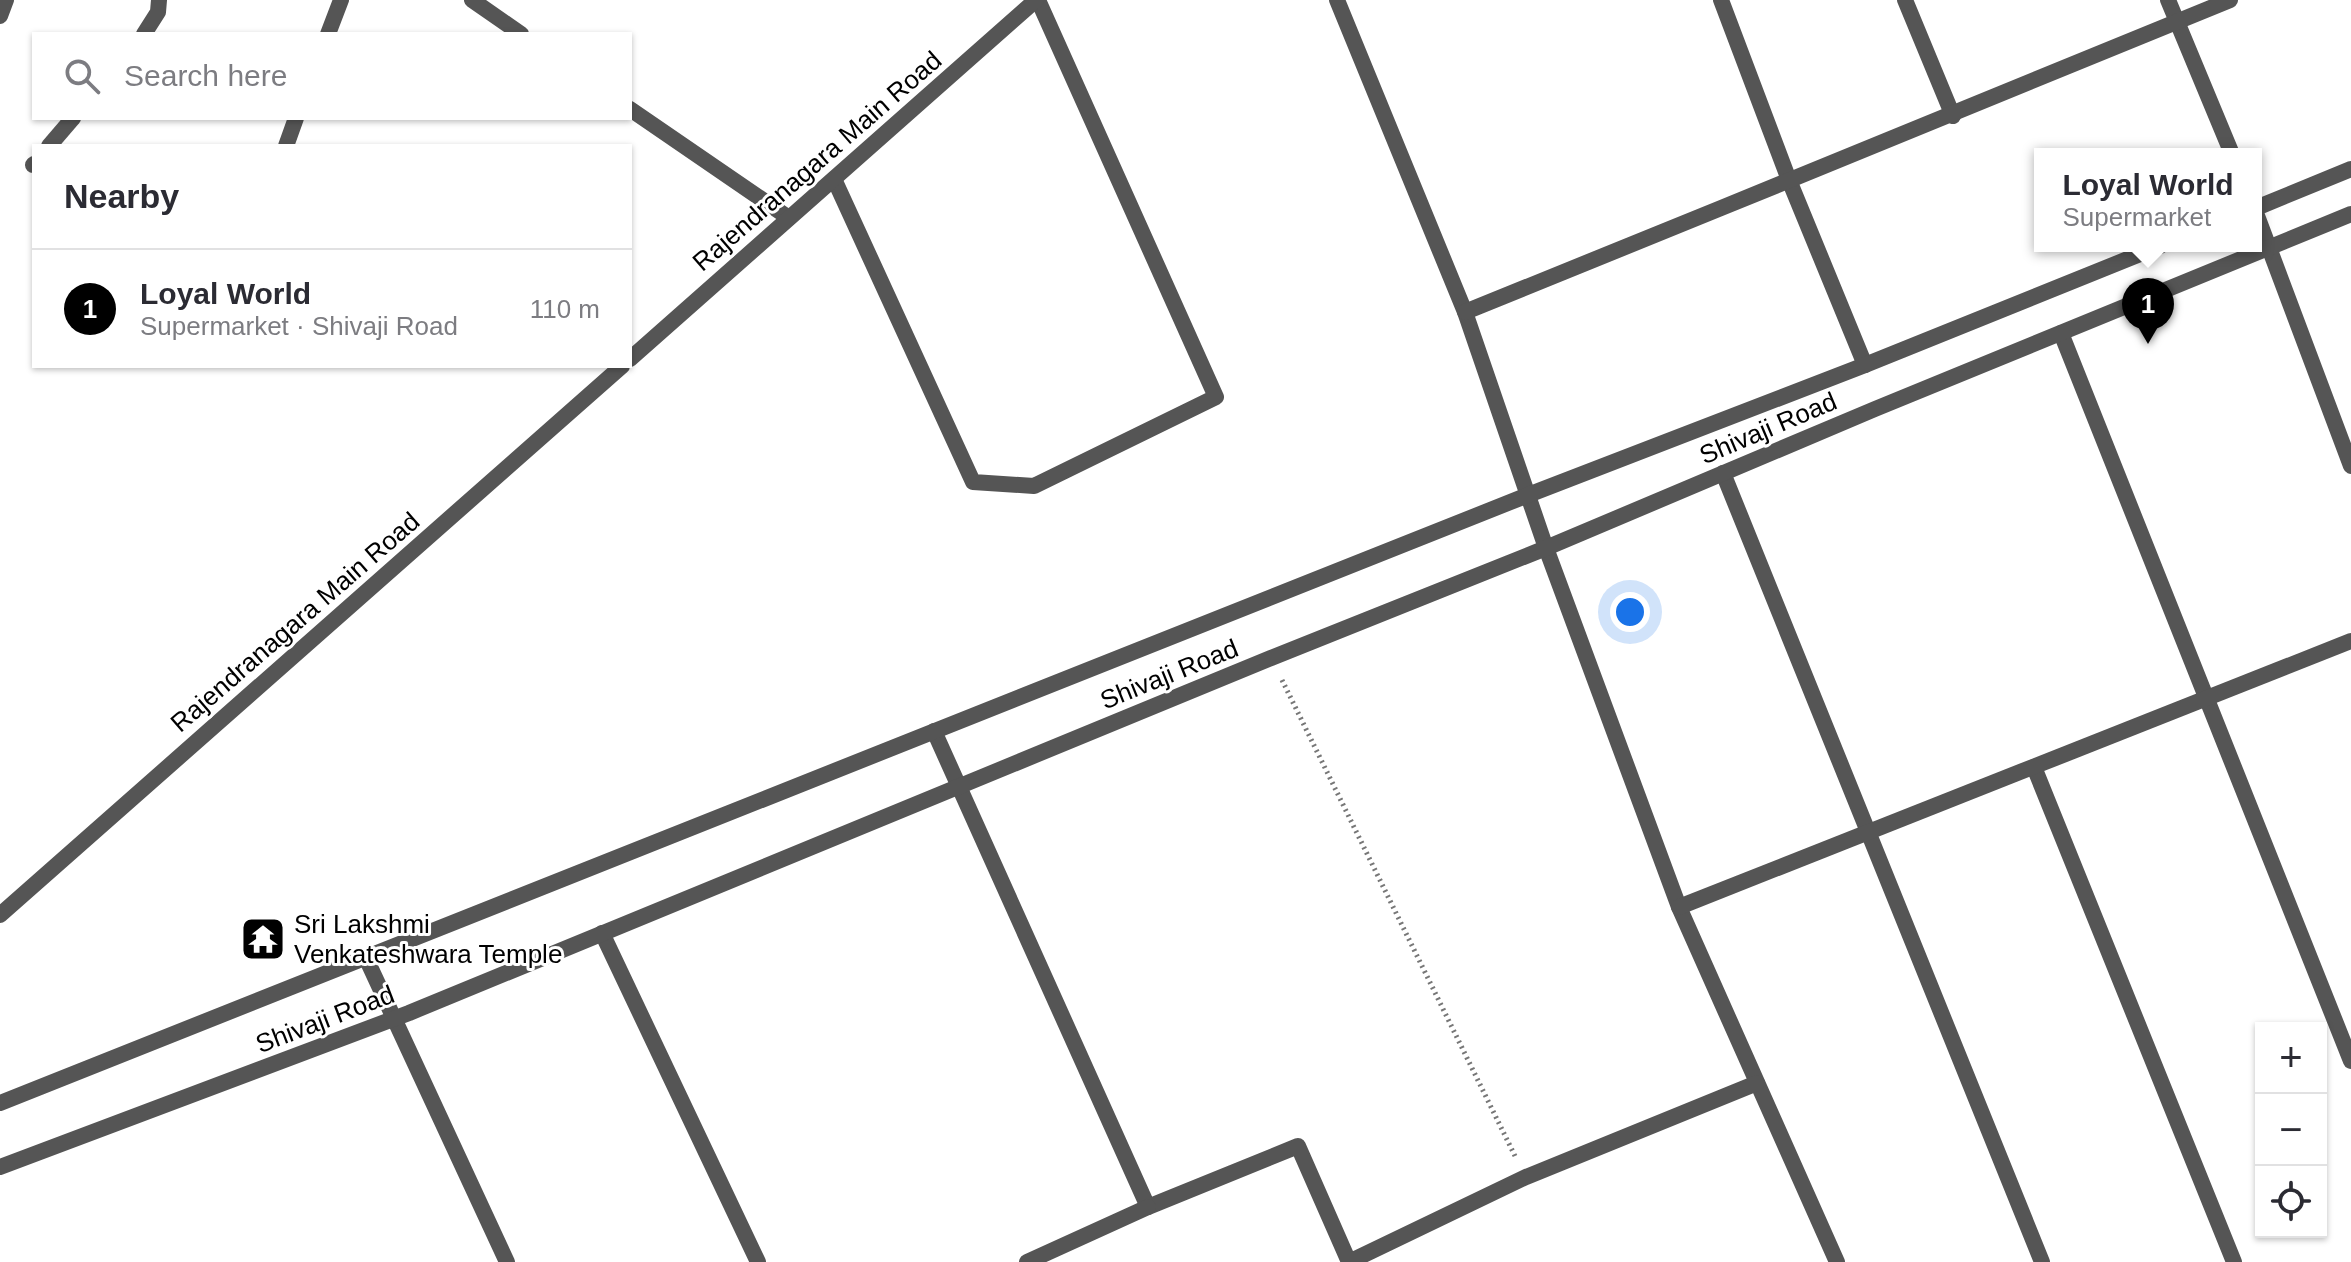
<!DOCTYPE html>
<html lang="en">
<head>
<meta charset="utf-8">
<style>
	body { margin:0; font-family:Arial,sans-serif; background:#f2f2f3; color:#2b2b33 }
	.controls { position:absolute; right:24px; bottom:24px; display:grid; overflow:hidden; border-radius:0px; box-shadow:0 2px 6px #0004 }
	.controls button { width:72px; height:72px; display:grid; place-items:center; padding:0; border:0; border-bottom:2px solid #e1e1e2; background:#fff; color:#2b2b33; font:40px sans-serif }
	.you { position:absolute; left:1630px; top:612px; width:28px; height:28px; margin:-20px; border:6px solid #fff; border-radius:50%; background:#1a73e8; box-shadow:0 0 0 12px #1a73e833 }
	.badge { display:grid; place-items:center; width:52px; height:52px; border-radius:50%; background:#000; color:#fff; font-size:26px; font-weight:700 }
	.pin { position:absolute; translate:-50% -66px; filter:drop-shadow(0 2px 4px #0008) }
	.pin::after { content:''; position:absolute; top:42px; width:28px; height:24px; background:inherit; clip-path:polygon(0 0,100% 0,50% 100%) }
	.popup { position:absolute; left:2034px; top:148px; width:228px; height:104px; box-sizing:border-box; display:grid; place-content:center; border-radius:0px; background:#fff; filter:drop-shadow(0 2px 6px #0005); font-size:26px; white-space:nowrap; color:#7c7c81 }
	.popup b { font-size:30px; color:#2b2b33 }
	.popup::after { content:''; position:absolute; left:50%; top:100%; margin-left:-16px; border:16px solid transparent; border-top-color:#fff }
	.list { margin:0; padding:0; list-style:none }
	h2 { display:flex; justify-content:space-between; align-items:center; height:104px; margin:0; padding:0 32px; font-size:34px }
	h2 small { font-size:26px; font-weight:400; color:#7c7c81 }
	.list li { display:grid; grid-template-columns:52px 1fr auto; gap:24px; align-items:center; box-sizing:border-box; height:120px; padding:0 32px; border-top:2px solid #e1e1e2 }
	.list b { display:block; font-size:30px; white-space:nowrap }
	.list p { margin:0; font-size:26px; white-space:nowrap; color:#7c7c81 }
	.list em { font-size:26px; font-style:normal; color:#7c7c81 }
	.icon { flex:none; width:44px; height:44px; fill:none; stroke:currentColor; stroke-width:2; stroke-linecap:round; stroke-linejoin:round }
	.map { position:relative; flex:none; width:2351px; height:1262px; overflow:hidden }
	.search { position:absolute; background:#fff; box-shadow:0 2px 6px #0004; left:32px; top:32px; width:600px; height:88px; display:flex; align-items:center; gap:20px; box-sizing:border-box; padding:0 28px; border-radius:0px; color:#7c7c81; font-size:30px }
	.panel { position:absolute; background:#fff; box-shadow:0 2px 6px #0004; left:32px; top:144px; width:600px; height:224px; border-radius:0px }
	.map>svg:first-child { display:block }
</style>
</head>
<body>
<div class="map">
<svg width="2351" height="1262" viewBox="0 0 2351 1262">
	<rect width="100%" height="100%" fill="#fff"/>
	<g fill="none" stroke-linecap="round" stroke-linejoin="round">
		<polyline stroke="#777" stroke-width="5" stroke-dasharray="2 4" stroke-linecap="butt" points="1282,680 1515,1156"/>
		<g stroke="#555" stroke-width="16">
			<polyline points="472,0 521,34"/>
			<polyline points="1337,0 1465,312 1546,548 1679,907 1837,1262"/>
			<polyline points="1721,0 1789,180 1865,365"/>
			<polyline points="1905,0 1953,116"/>
			<polyline points="2168,0 2232,154"/>
			<polyline points="0,16 6,0"/>
			<polyline points="144,34 158,12 159,0"/>
			<polyline points="328,34 341,0"/>
			<polyline points="630,109 789,218"/>
			<polyline points="49,146 73,118"/>
			<polyline points="286,146 296,118"/>
			<polyline points="33,165 34,164"/>
			<polyline points="834,179 973,482 1034,486 1216,397 1038,0"/>
			<polyline points="2256,213 2351,466"/>
			<path d="M 1465,312 C 1720,208 1976,106 2230,0"/>
			<polyline points="2061,333 2351,1061"/>
			<polyline points="1723,473 2042,1262"/>
			<polyline points="934,731 1148,1207 1298,1146 1349,1262 1526,1177 1757,1083"/>
			<polyline points="2034,767 2234,1262"/>
			<polyline points="1679,907 2351,641"/>
			<polyline points="602,933 758,1262"/>
			<polyline points="366,958 507,1262"/>
			<polyline points="1027,1262 1148,1207"/>
		</g>
		<g stroke="#555" stroke-width="16">
			<polyline points="2256,208 2351,169"/>
			<polyline points="630,359 1036,0"/>
			<polyline points="0,915 622,366"/>
			<polyline points="0,1103 1528,495 1865,365 2160,246"/>
			<polyline points="0,1167 409,1013 1271,658 1546,548 1875,409 2351,214"/>
		</g>
	</g>
	<defs>
		<g id="temple-square" transform="scale(2.3)"><rect x="-9" y="-9" width="18" height="18" rx="4" fill="#000" stroke="#fff"/><path d="M0-6L5-2H3V0L6.5 2.5H4V6H1.5V3h-3V6H-4V2.5H-6.5L-3 0V-2H-5Z" fill="#fff"/></g>
	</defs>
	<g fill-rule="evenodd">
		<use href="#temple-square" x="263" y="939"/>
	</g>
	<g text-anchor="middle" stroke-width="6" stroke-linejoin="round" paint-order="stroke">
		<g font-size="26" fill="#000" stroke="#fff">
			<text transform="translate(817 161) rotate(-41)" y="9">Rajendranagara Main Road</text>
			<text transform="translate(1768 428) rotate(-23)" y="9">Shivaji Road</text>
			<text transform="translate(295 622) rotate(-41)" y="9">Rajendranagara Main Road</text>
			<text transform="translate(1169 674) rotate(-22)" y="9">Shivaji Road</text>
			<text transform="translate(325 1019) rotate(-21)" y="9">Shivaji Road</text>
		</g>
		<g font-size="26" fill="#000" stroke="#fff" text-anchor="start">
			<text x="294" y="933">Sri Lakshmi<tspan x="294" dy="30">Venkateshwara Temple</tspan></text>
		</g>
	</g>
</svg>
<div class="controls">
<button>+</button>
<button>−</button>
<button><svg class="icon" aria-label="locate" viewBox="0 0 24 24"><circle cx="12" cy="12" r="6"/><path d="M12 2v4M12 18v4M2 12h4M18 12h4"/></svg></button>
</div>
<div class="you"></div>
<div class="pin badge" style="left:2148px;top:344px">1</div>
<div class="popup"><b>Loyal World</b>Supermarket</div>
<div class="search"><svg class="icon" aria-label="search" viewBox="0 0 24 24"><circle cx="10" cy="10" r="6"/><path d="M15 15l6 6"/></svg>Search here</div>
<section class="panel">
<h2>Nearby<small></small></h2>
<ul class="list">
<li><span class="badge">1</span><div><b>Loyal World</b><p>Supermarket · Shivaji Road</p></div><em>110 m</em></li>
</ul>
</section>
</div>
</body>
</html>
